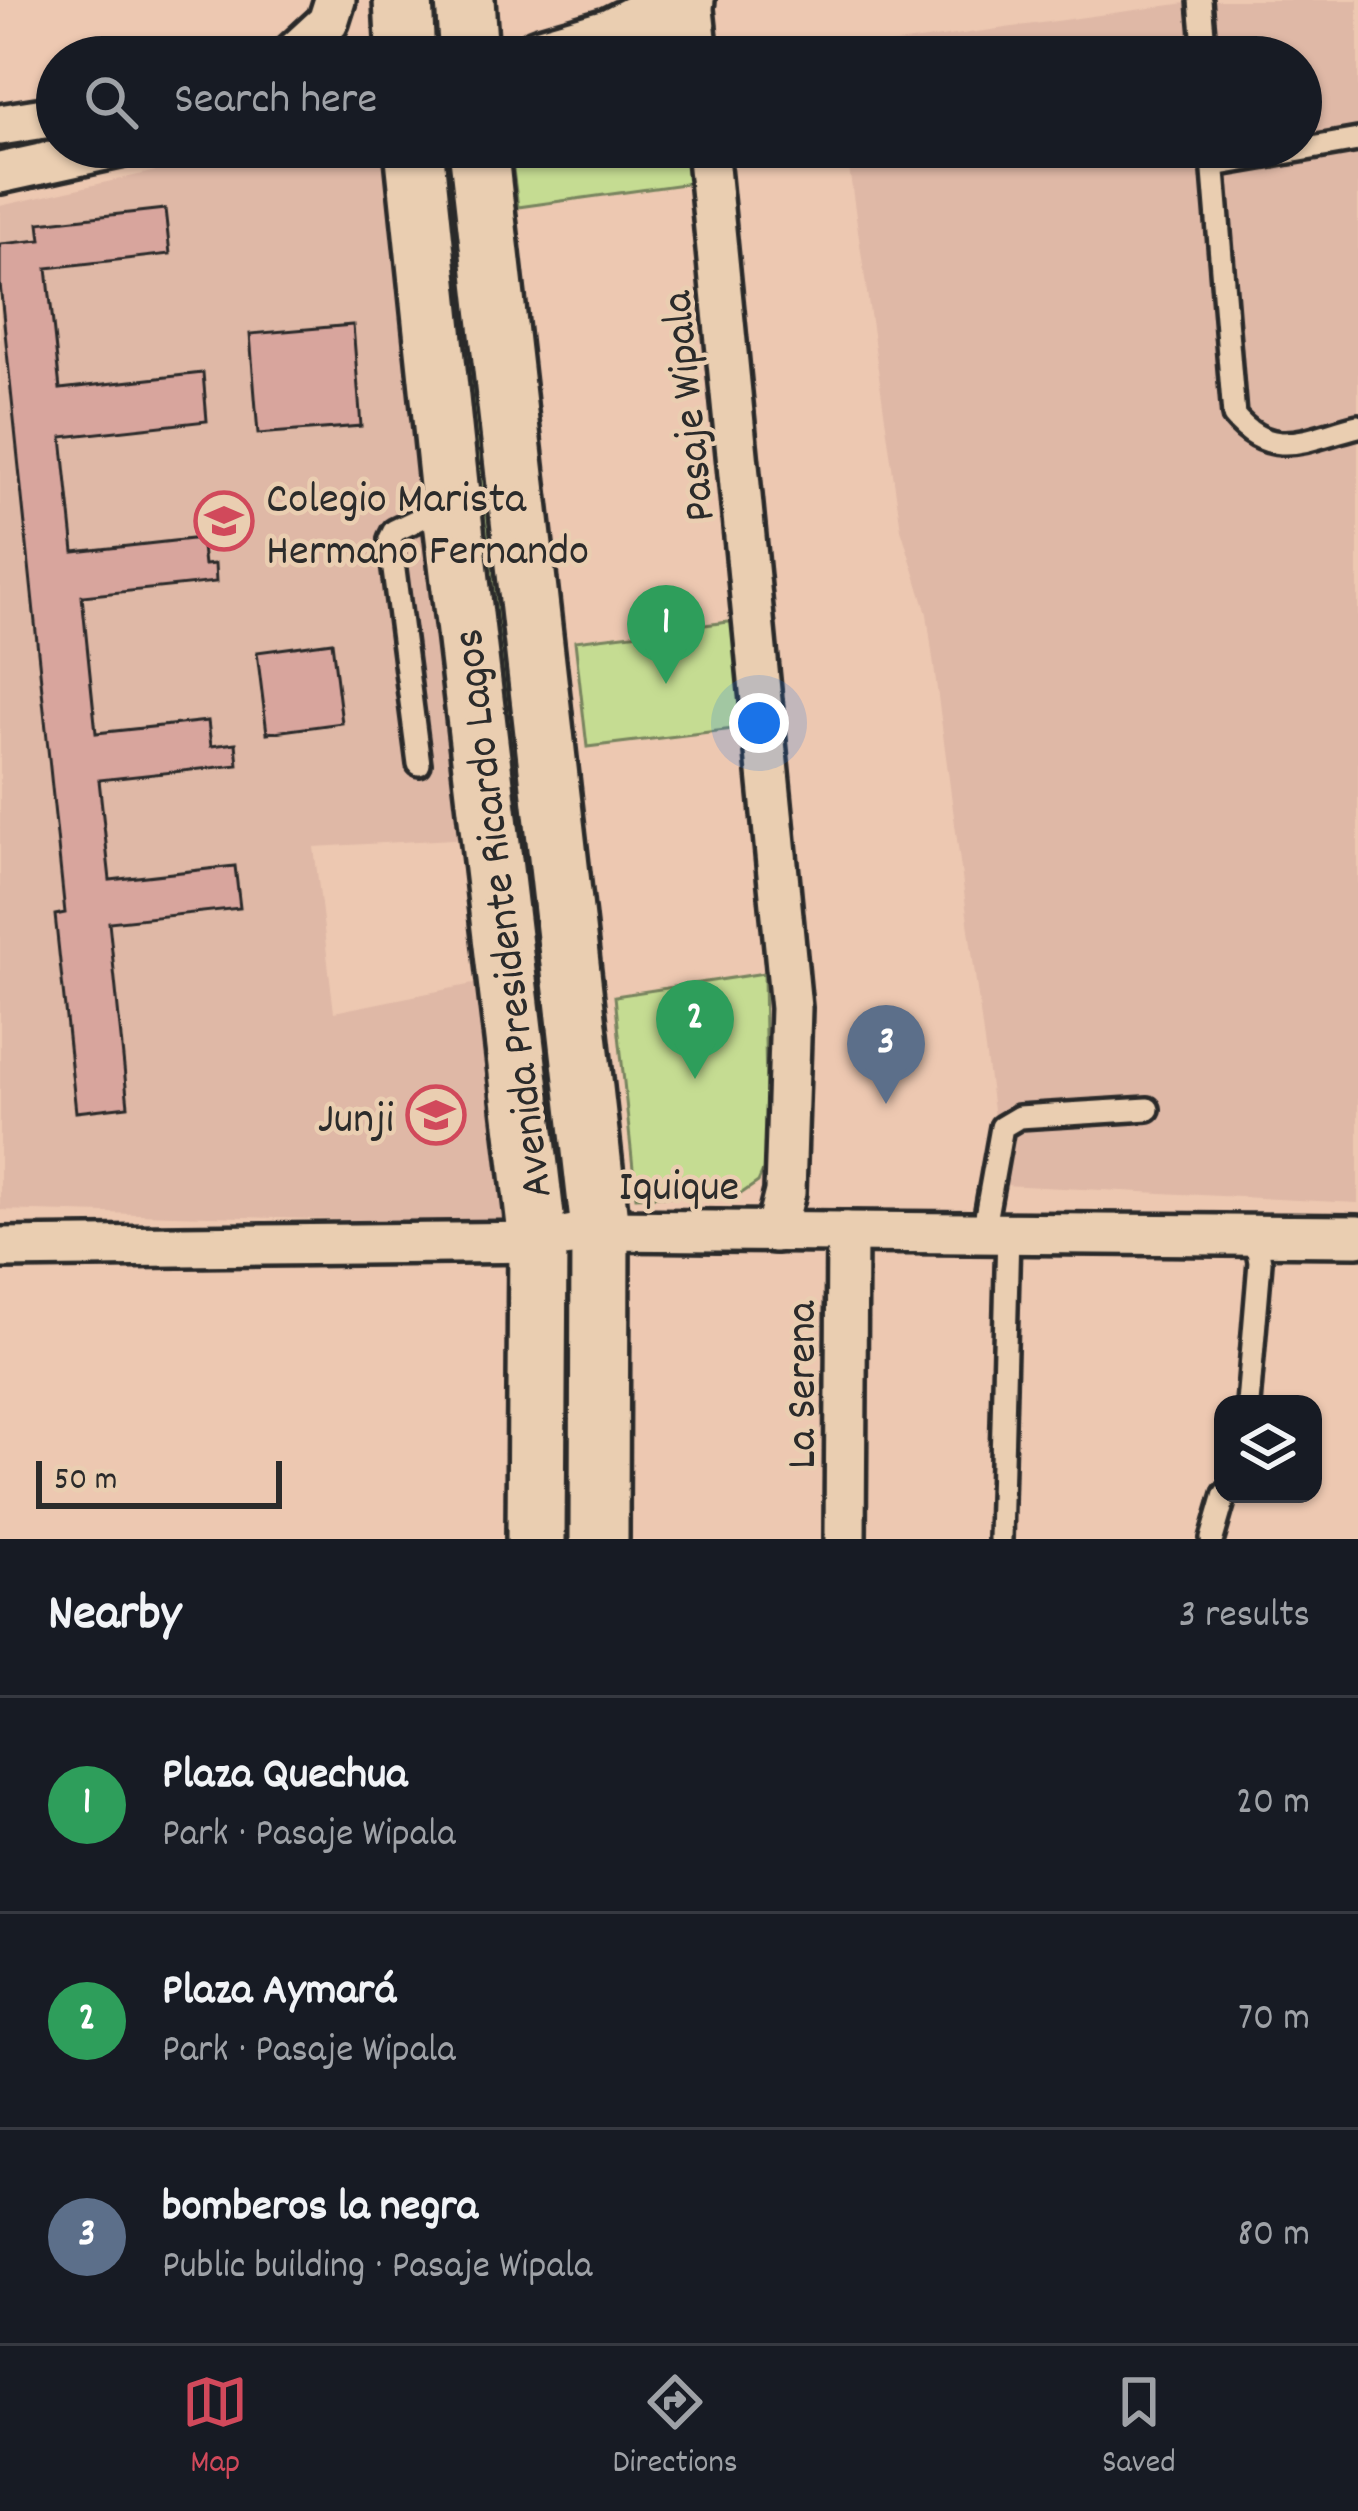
<!DOCTYPE html>
<html lang="en">
<head>
<meta charset="utf-8">
<style>
	body { margin:0; font-family:Dekko,sans-serif; background:#242831; color:#f1f3f6 }
	.controls { position:absolute; right:36px; bottom:36px; display:grid; overflow:hidden; border-radius:24px; box-shadow:0 3px 9px #0004 }
	.controls button { width:108px; height:108px; display:grid; place-items:center; padding:0; border:0; border-bottom:3px solid #363941; background:#171b24; color:#f1f3f6; font:60px sans-serif }
	.scale { position:absolute; left:36px; bottom:30px; width:246px; box-sizing:border-box; padding-left:12px; border:6px solid #2b2b2b; border-top:0; font-size:33px; line-height:42px; white-space:nowrap; color:#2b2b2b; -webkit-text-stroke:9px #eaceb1; paint-order:stroke }
	.you { position:absolute; left:759px; top:723px; width:42px; height:42px; margin:-30px; border:9px solid #fff; border-radius:50%; background:#1a73e8; box-shadow:0 0 0 18px #1a73e833 }
	.badge { display:grid; place-items:center; width:78px; height:78px; border-radius:50%; background:#d1495b; color:#fff; font-size:39px; font-weight:700 }
	.pin { position:absolute; translate:-50% -99px; filter:drop-shadow(0 3px 6px #0008) }
	.pin::after { content:''; position:absolute; top:63px; width:42px; height:36px; background:inherit; clip-path:polygon(0 0,100% 0,50% 100%) }
	.list { margin:0; padding:0; list-style:none }
	h2 { display:flex; justify-content:space-between; align-items:center; height:156px; margin:0; padding:0 48px; font-size:51px }
	h2 small { font-size:39px; font-weight:400; color:#9ea1a6 }
	.list li { display:grid; grid-template-columns:78px 1fr auto; gap:36px; align-items:center; box-sizing:border-box; height:216px; padding:0 48px; border-top:3px solid #363941 }
	.list b { display:block; font-size:45px; white-space:nowrap }
	.list p { margin:0; font-size:39px; white-space:nowrap; color:#9ea1a6 }
	.list em { font-size:39px; font-style:normal; color:#9ea1a6 }
	.icon { flex:none; width:66px; height:66px; fill:none; stroke:currentColor; stroke-width:2; stroke-linecap:round; stroke-linejoin:round }
	.map { position:relative; flex:none; width:1358px; height:1539px; overflow:hidden }
	.search { position:absolute; background:#171b24; box-shadow:0 3px 9px #0004; left:36px; right:36px; top:36px; height:132px; display:flex; align-items:center; gap:30px; box-sizing:border-box; padding:0 42px; border-radius:66px; color:#9ea1a6; font-size:45px }
	.sheet { height:804px; background:#171b24 }
	nav { display:flex; justify-content:space-around; align-items:center; box-sizing:border-box; height:168px; border-top:3px solid #363941; background:#171b24; font-size:33px; color:#9ea1a6 }
	nav a { display:grid; justify-items:center; gap:6px }
	nav .on { color:#d1495b }
	.map>svg:first-child { display:block }
</style>
</head>
<body>
<div class="map">
<svg width="1358" height="1539" viewBox="0 0 1358 1539">
	<rect width="100%" height="100%" fill="#edc8b1"/>
	<filter id="ink" filterUnits="userSpaceOnUse"><feTurbulence type="fractalNoise" baseFrequency=".00833" numOctaves="2"/><feDisplacementMap in="SourceGraphic" scale="24" xChannelSelector="R" yChannelSelector="G"/><feConvolveMatrix kernelMatrix="1 2 1 2 8 2 1 2 1" color-interpolation-filters="sRGB"/></filter>
	<g filter="url(#ink)">
		<g fill="#dfb8a6">
			<polygon points="1208,0 1358,0 1358,1203 1003,1185 927,614 901,529 846,147 1301,147 1301,57 833,57 832,52"/>
			<polygon points="263,147 400,147 487,837 314,847 334,1012 503,978 525,1225 0,1210 0,206"/>
		</g>
		<g fill="#c5dc92" stroke="#78845e" stroke-width="3">
			<polygon points="439,147 464,147 591,1231 588,1539 554,1539"/>
			<polygon points="510,147 686,147 691,183 518,207"/>
			<polygon points="745,620 758,726 587,747 575,641"/>
			<polygon points="764,973 767,1162 758,1182 742,1193 636,1197 615,996"/>
		</g>
		<g fill="#d8a59d" stroke="#2b2b2b" stroke-width="3">
			<polygon points="165,209 170,254 47,268 60,389 203,373 207,421 62,437 74,552 201,538 204,565 215,564 216,582 82,596 96,733 208,721 211,746 236,743 238,765 99,780 110,880 235,866 240,908 109,922 128,1106 76,1112 55,915 65,913 0,284 0,244 41,240 39,223"/>
			<polygon points="353,325 361,426 258,434 250,334"/>
			<polygon points="332,642 342,723 267,733 257,652"/>
		</g>
		<g fill="none" stroke-linecap="round" stroke-linejoin="round">
			<g stroke="#2b2b2b" stroke-width="30">
				<g id="lane">
					<polyline points="1200,0 1205,57"/>
					<path d="M 1212,147 L 1234,416 C 1272,462 1308,438 1358,426"/>
					<polyline points="1214,165 1358,140"/>
					<polyline points="419,764 390,539 394,531 446,506"/>
					<polyline points="983,1233 1002,1127 1019,1117 1148,1109"/>
					<polyline points="1248,1404 1260,1262 1255,1235"/>
					<polyline points="1000,1539 1008,1233"/>
					<polyline points="1212,1539 1225,1494"/>
				</g>
			</g>
			<g stroke="#2b2b2b" stroke-width="48">
				<g id="street">
					<polyline points="692,0 698,57"/>
					<polyline points="290,57 328,22 335,0"/>
					<polyline points="0,125 57,116"/>
					<polyline points="707,147 791,1008 785,1192 775,1232"/>
					<polyline points="0,173 119,147"/>
					<polyline points="0,1248 538,1242 600,1230 1358,1236"/>
					<polyline points="845,1539 847,1232"/>
				</g>
			</g>
			<g stroke="#2b2b2b" stroke-width="66">
				<g id="secondary">
					<polyline points="403,0 406,57"/>
					<polyline points="465,0 469,57"/>
					<polyline points="542,57 612,37 685,0"/>
					<polyline points="414,147 451,504 538,1242 536,1539"/>
					<polyline points="478,147 600,1230 599,1539"/>
				</g>
			</g>
			<use href="#lane" stroke="#eaceb1" stroke-width="21"/>
			<use href="#street" stroke="#eaceb1" stroke-width="39"/>
			<use href="#secondary" stroke="#eaceb1" stroke-width="57"/>
		</g>
	</g>
	<defs>
		<g id="school-ring" transform="scale(3)"><circle r="9.5" fill="#eaceb1" stroke="#d1495b" stroke-width="1.5"/><path d="M0-5L7-2L0 1L-7-2ZM-4 1L0 2.5L4 1V4Q0 6-4 4Z" fill="#d1495b"/></g>
	</defs>
	<g fill-rule="evenodd">
		<use href="#school-ring" x="224" y="521"/>
		<use href="#school-ring" x="436" y="1115"/>
	</g>
	<g text-anchor="middle" stroke-width="9" stroke-linejoin="round" paint-order="stroke">
		<g font-size="45" fill="#2b2b2b" stroke="#eaceb1">
			<text transform="translate(685 407) rotate(-96)" y="16">Pasaje Wipala</text>
			<text transform="translate(499 914) rotate(-97)" y="16">Avenida Presidente Ricardo Lagos</text>
			<text x="679" y="1199">Iquique</text>
			<text transform="translate(798 1385) rotate(-90)" y="16">La Serena</text>
		</g>
		<g font-size="45" fill="#2b2b2b" stroke="#eaceb1" text-anchor="start">
			<text x="266" y="511">Colegio Marista<tspan x="266" dy="52">Hermano Fernando</tspan></text>
			<text x="394" y="1131" text-anchor="end">Junji</text>
		</g>
	</g>
</svg>
<div class="controls">
<button><svg class="icon" aria-label="layers" viewBox="0 0 24 24"><path d="M12 4l9 5-9 5-9-5zM3 14l9 5 9-5"/></svg></button>
</div>
<div class="scale">50 m</div>
<div class="you"></div>
<div class="pin badge" style="left:666px;top:684px;background:#2e9e5b">1</div>
<div class="pin badge" style="left:695px;top:1079px;background:#2e9e5b">2</div>
<div class="pin badge" style="left:886px;top:1104px;background:#5c6f8a">3</div>
<div class="search"><svg class="icon" aria-label="search" viewBox="0 0 24 24"><circle cx="10" cy="10" r="6"/><path d="M15 15l6 6"/></svg>Search here</div>
</div>
<section class="sheet">
<h2>Nearby<small>3 results</small></h2>
<ul class="list">
<li><span class="badge" style="background:#2e9e5b">1</span><div><b>Plaza Quechua</b><p>Park · Pasaje Wipala</p></div><em>20 m</em></li>
<li><span class="badge" style="background:#2e9e5b">2</span><div><b>Plaza Aymará</b><p>Park · Pasaje Wipala</p></div><em>70 m</em></li>
<li><span class="badge" style="background:#5c6f8a">3</span><div><b>bomberos la negra</b><p>Public building · Pasaje Wipala</p></div><em>80 m</em></li>
</ul>
</section>
<nav>
<a class="on"><svg class="icon" aria-label="map" viewBox="0 0 24 24"><path d="M3 6l6-2 6 2 6-2v14l-6 2-6-2-6 2zM9 4v14M15 6v14"/></svg>Map</a>
<a><svg class="icon" aria-label="directions" viewBox="0 0 24 24"><path d="M12 3l9 9-9 9-9-9zM9 14v-3h6M13 9l2 2-2 2"/></svg>Directions</a>
<a><svg class="icon" aria-label="saved" viewBox="0 0 24 24"><path d="M7 4h10v16l-5-4-5 4z"/></svg>Saved</a>
</nav>
</body>
</html>
